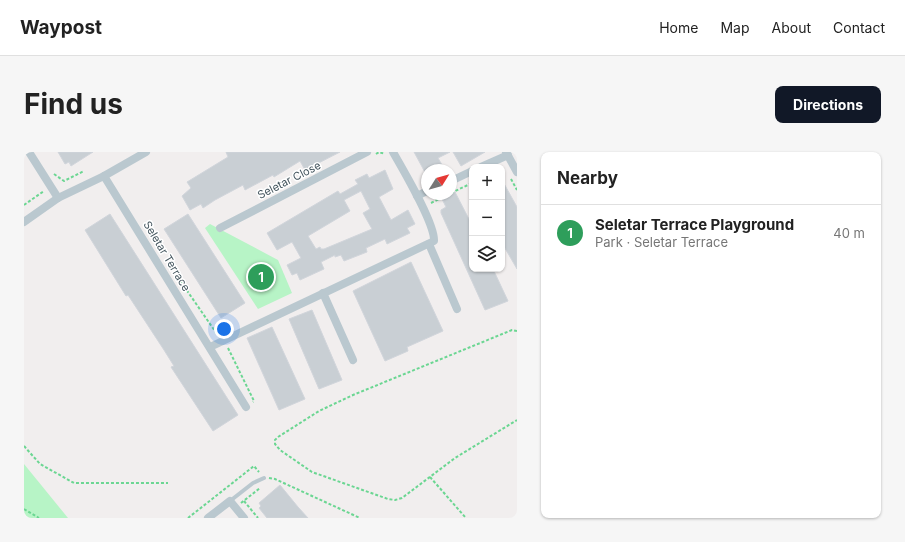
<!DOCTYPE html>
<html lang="en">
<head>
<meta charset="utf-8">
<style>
	body { margin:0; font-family:Inter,sans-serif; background:#f6f6f6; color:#222 }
	.controls { position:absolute; right:12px; top:12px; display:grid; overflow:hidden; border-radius:8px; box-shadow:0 1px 3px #0004 }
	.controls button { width:36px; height:36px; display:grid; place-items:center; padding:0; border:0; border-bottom:1px solid #e0e0e0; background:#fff; color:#222; font:20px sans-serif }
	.compass { position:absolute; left:397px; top:12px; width:36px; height:36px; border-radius:50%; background:#fff; box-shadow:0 1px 3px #0004; rotate:53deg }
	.you { position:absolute; left:200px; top:177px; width:14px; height:14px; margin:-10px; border:3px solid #fff; border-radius:50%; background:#1a73e8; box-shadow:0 0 0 6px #1a73e833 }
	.badge { display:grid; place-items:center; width:26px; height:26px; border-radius:50%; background:#111827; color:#fff; font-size:13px; font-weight:700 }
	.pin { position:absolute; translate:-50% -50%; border:2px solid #fff; box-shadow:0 1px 4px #0006 }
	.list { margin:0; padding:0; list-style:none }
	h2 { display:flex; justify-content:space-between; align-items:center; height:52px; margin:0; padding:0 16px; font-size:17px }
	h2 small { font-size:13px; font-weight:400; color:#767676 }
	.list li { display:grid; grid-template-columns:26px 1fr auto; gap:12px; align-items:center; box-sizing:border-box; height:56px; padding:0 16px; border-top:1px solid #e0e0e0 }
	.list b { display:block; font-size:15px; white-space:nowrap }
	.list p { margin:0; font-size:13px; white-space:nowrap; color:#767676 }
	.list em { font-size:13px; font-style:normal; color:#767676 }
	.icon { flex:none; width:22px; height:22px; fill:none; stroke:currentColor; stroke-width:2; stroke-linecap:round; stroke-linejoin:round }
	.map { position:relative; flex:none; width:493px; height:366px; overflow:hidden; border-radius:8px }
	header { display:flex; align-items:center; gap:24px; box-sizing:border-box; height:56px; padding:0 20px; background:#fff; border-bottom:1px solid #e0e0e0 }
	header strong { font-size:19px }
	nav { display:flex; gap:22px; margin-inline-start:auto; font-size:14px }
	.intro { display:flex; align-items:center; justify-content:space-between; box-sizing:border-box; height:96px; padding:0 24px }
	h1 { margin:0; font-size:28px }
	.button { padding:10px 18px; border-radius:8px; background:#111827; color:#fff; font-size:14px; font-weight:700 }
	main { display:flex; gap:24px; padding:0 24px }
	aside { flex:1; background:#fff; border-radius:8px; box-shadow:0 1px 3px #0004 }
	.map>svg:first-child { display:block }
</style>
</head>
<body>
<header>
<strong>Waypost</strong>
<nav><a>Home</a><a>Map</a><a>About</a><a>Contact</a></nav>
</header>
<div class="intro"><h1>Find us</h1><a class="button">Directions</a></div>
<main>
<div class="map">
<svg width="493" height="366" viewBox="0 0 493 366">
	<rect width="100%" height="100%" fill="#f1eeee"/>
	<g fill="#b7f4c6">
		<polygon points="186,72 254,108 268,141 234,157 181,76"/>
		<polygon points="0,312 44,366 0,366"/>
	</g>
	<g fill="#c9cfd4" stroke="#d1d5db" fill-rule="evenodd">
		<polygon points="34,0 69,0 47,14 45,10 41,12"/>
		<polygon points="202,0 316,0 281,18 276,9 250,25 249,23 221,38 219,33 191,48 179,56 177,52 166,58 158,44 167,36 163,30 204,5"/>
		<polygon points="390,0 426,0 414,6 421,18 403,18 403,24"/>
		<polygon points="429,0 461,0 437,14"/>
		<path d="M 361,18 L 369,37 L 355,45 L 367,68 L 384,58 L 391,72 L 383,76 L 386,81 L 363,92 L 361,87 L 342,96 L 343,100 L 320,109 L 317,103 L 311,105 L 311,103 L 297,110 L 300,117 L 276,128 L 273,121 L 268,123 L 263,113 L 277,106 L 268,90 L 253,98 L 243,81 L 314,39 L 316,42 L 334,32 L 331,28 L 343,22 L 345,26 ZM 337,39 L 346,57 L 339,61 L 348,77 L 300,97 L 297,97 L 296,95 L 292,97 L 284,84 L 326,59 L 320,48 Z"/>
		<polygon points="478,28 493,55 493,117 478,91"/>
		<polygon points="431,40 448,73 448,117 469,117 484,149 461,158 417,61 417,58 422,55 418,47"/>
		<polygon points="86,62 214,263 189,279 147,215 150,214 140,198 104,143 102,144 61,78"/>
		<polygon points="164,62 221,151 197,166 140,77"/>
		<polygon points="387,110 419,179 383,195 384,199 361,209 329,139"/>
		<polygon points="288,158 318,228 295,237 265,167"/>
		<polygon points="248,175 281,247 255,258 223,186"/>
		<polygon points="256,333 274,355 284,366 243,366 235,356 237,354 235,351"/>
	</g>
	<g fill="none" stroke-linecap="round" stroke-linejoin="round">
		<g stroke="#6bd692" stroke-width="2" stroke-dasharray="3 2" stroke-linecap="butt">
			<polyline points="352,2 355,0 361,2"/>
			<polyline points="30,22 40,29 60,19"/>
			<polyline points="487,27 493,38"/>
			<polyline points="427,41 448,31"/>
			<polyline points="407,51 425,42"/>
			<polyline points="0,53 20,39"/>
			<polyline points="157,130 193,182"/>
			<polyline points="493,179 488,178 329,243 295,259 254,285 251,288 251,292 256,298 288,320 364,347 371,348 378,346 431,306 493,268"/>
			<polyline points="204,196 230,249 229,250"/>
			<polyline points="0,294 16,312 50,331 144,331"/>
			<polyline points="406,325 442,366"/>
			<polyline points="245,326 251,327 336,366"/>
			<polyline points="220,349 234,366"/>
			<polyline points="217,351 236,336"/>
			<polyline points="0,357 15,366"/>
			<polyline points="164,366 230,314 235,320"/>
		</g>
		<polyline stroke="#bac8cf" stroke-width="4" points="206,349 229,331 240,326"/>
		<g stroke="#bac8cf" stroke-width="8">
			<polyline points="5,0 34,46"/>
			<polyline points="482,0 493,20"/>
			<polyline points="457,15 484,3"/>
			<polyline points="80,24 222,255"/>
			<polyline points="427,29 448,19"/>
			<polyline points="393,44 403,39"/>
			<polyline points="0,70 34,46 80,24 122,0"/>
			<polyline points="196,76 343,0"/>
			<polyline points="405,92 433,157"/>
			<polyline points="299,141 329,208"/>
			<path d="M 186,195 L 410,89 C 411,71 379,18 369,0"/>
			<polyline points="184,366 206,349 220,366"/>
		</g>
	</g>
	<g text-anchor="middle" stroke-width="3" stroke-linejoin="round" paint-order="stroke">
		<g font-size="11" fill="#44555e" stroke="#fff">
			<text transform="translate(265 28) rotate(-27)" y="4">Seletar Close</text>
			<text transform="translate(143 104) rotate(59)" y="4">Seletar Terrace</text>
		</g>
	</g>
</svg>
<div class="controls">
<button>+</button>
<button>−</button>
<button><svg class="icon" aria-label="layers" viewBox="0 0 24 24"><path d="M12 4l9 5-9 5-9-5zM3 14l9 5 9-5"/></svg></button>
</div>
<svg class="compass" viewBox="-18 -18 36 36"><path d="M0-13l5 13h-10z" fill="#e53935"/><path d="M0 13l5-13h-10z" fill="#767676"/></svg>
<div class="you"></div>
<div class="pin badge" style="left:237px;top:125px;background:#2e9e5b">1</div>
</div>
<aside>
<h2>Nearby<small></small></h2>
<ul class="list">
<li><span class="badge" style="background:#2e9e5b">1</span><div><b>Seletar Terrace Playground</b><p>Park · Seletar Terrace</p></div><em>40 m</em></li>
</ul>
</aside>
</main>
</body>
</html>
